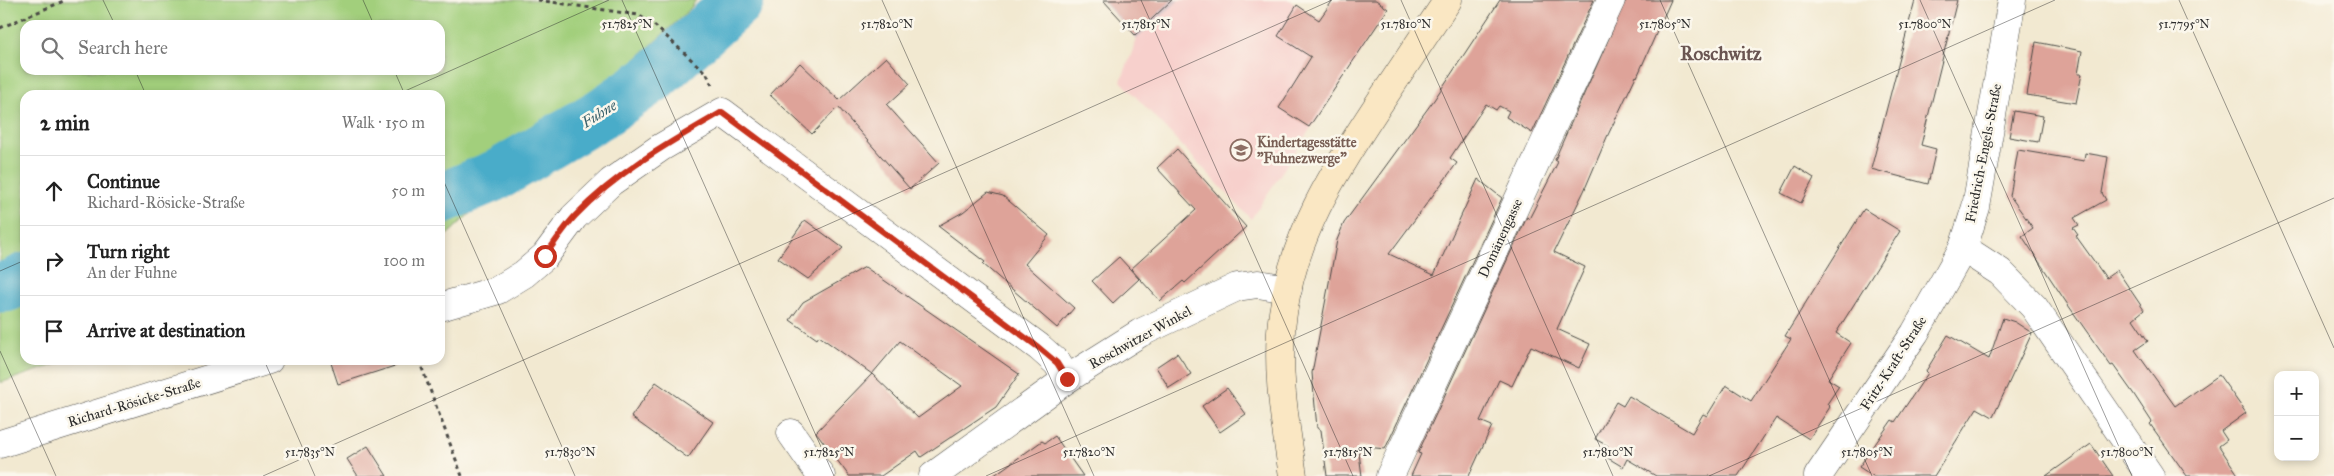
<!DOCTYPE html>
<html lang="en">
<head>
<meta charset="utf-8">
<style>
	body { margin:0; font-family:"IM FELL Great Primer",serif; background:#f2f2f2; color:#222 }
	.controls { position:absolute; right:15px; bottom:15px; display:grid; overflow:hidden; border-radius:10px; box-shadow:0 2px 8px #0003 }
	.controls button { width:45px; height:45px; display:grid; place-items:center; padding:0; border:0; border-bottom:1px solid #e0e0e0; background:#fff; color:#222; font:25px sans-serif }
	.stop { position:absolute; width:15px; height:15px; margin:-11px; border:4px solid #c8321e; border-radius:50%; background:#fff }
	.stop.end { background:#c8321e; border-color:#fff; box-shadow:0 1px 5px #0008 }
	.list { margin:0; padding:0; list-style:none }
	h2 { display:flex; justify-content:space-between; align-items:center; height:65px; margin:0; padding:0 20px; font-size:21px }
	h2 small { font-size:16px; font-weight:400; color:#767676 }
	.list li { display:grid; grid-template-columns:32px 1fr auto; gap:15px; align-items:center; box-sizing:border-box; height:70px; padding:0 20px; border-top:1px solid #e0e0e0 }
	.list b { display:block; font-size:19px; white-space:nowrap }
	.list p { margin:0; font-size:16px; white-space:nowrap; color:#767676 }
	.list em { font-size:16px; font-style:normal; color:#767676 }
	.icon { flex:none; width:28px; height:28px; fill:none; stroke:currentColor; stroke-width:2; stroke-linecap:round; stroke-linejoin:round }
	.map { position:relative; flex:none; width:2334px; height:476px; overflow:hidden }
	.search { position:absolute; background:#fff; box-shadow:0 2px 8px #0003; left:20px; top:20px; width:425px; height:55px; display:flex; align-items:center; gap:12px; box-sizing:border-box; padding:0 18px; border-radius:15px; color:#767676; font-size:19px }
	.panel { position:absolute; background:#fff; box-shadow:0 2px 8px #0003; left:20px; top:90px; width:425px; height:275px; border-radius:15px }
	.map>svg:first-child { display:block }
</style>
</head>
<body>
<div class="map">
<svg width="2334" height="476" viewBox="0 0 2334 476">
	<rect width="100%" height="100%" fill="#fbf7ec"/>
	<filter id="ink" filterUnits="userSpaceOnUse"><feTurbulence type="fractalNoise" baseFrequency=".02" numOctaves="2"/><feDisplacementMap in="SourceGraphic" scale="10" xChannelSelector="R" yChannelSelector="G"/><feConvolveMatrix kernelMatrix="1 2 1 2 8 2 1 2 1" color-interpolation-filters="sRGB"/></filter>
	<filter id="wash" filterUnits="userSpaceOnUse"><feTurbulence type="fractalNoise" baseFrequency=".0096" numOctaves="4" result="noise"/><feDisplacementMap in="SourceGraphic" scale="20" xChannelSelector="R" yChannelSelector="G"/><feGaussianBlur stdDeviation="1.12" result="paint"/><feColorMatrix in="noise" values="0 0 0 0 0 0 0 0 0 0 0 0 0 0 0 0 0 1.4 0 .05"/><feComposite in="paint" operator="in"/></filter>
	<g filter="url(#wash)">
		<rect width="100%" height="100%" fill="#f2e9d1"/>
		<polygon fill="#f7d0cc" points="1179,0 1290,0 1364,47 1251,219 1121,81 1137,39"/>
		<polygon fill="#d2bec3" points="1101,0 1179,0 1137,39"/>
		<path fill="#a2cf7c" stroke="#667d54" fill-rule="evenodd" d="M 0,0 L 696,0 L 690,9 L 448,234 L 440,237 L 440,95 L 25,95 L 25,360 L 69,360 L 0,383 ZM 25,25 L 440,25 L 440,70 L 25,70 Z"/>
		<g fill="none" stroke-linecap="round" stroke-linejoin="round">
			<g stroke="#4aacc9" stroke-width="51">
				<polyline points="440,199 499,174 602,113 654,77 739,0"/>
				<polyline points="0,287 6,287 25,278"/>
			</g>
		</g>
		<g id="blocks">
			<g fill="#dea399" fill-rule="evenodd">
				<polygon points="1103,0 1172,0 1135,35"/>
				<polygon points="1333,0 1376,0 1388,9 1309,127 1279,108 1311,57 1278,36 1297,5 1319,20"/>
				<polygon points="1500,0 1594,0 1532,133 1506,117 1509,111 1499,106 1496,110 1486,104 1450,158 1457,163 1389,254 1434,275 1478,179 1502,198 1385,449 1358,446 1362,476 1327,476 1321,430 1317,428 1312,373 1337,240 1344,223 1434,100"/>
				<polygon points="1626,0 1671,0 1637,77 1636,76 1607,137 1584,191 1554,252 1585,267 1557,329 1590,344 1579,368 1531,346 1512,386 1499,380 1480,421 1492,426 1469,476 1411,476 1421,454 1418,453 1527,217 1529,219 1558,162 1555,160 1559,150"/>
				<polygon points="1915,0 1957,0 1921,145 1936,149 1928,184 1871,169"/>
				<polygon points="2036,42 2082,51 2078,74 2082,74 2076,103 2027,95"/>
				<polygon points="886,57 910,84 887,105 939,163 910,189 838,107 812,134 770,95 800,63 839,100"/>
				<polygon points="2014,111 2043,116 2038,142 2009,137"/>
				<polygon points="1177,149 1246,227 1185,283 1183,281 1160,301 1131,269 1196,210 1157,168"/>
				<polygon points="2018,150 2084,161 2085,153 2108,157 2102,193 2106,200 2074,218 2079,225 2073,228 2078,235 2076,236 2106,278 2117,270 2144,310 2133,319 2148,341 2135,350 2175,406 2219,375 2246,413 2221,431 2227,440 2219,446 2239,476 2187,476 2150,424 2152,422 2133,393 2113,365 2111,366 2068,305 2022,236 2033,228 2010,196"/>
				<polygon points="1795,166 1814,178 1801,203 1781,193"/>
				<polygon points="988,192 1003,196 1049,235 1025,264 1074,308 1057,328 983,264 985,262 938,226 963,212"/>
				<polygon points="1864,209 1900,231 1836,333 1851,343 1828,379 1839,386 1827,404 1830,407 1809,439 1776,418 1738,476 1656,476 1627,459 1623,467 1603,455 1608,446 1595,439 1616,402 1623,406 1629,396 1692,433 1703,414 1707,416 1726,385 1751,401 1791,339 1785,336"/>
				<polygon points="805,220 843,248 808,279 778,258"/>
				<polygon points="1119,257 1139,279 1113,303 1092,281"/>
				<path d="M 865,267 L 1019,374 L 996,407 L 921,457 L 917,451 L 881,476 L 849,476 L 816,432 L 872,374 L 819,336 L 817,339 L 790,320 L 803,302 ZM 900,341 L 962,386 L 918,418 L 872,374 Z"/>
				<polygon points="2003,318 2015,322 2032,333 1993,417 1977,408 1934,476 1873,476 1859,467 1892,420 1895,422 1928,373 1926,371 1948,335 1989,359"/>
				<polygon points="1177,353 1191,374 1169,388 1156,367"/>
				<polygon points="330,360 397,360 398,365 338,384"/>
				<polygon points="656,382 713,422 688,458 631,417"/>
				<polygon points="1227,388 1246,414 1220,432 1202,406"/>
				<polygon points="1055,436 1083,476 993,476 1042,441 1045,443"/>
				<polygon points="2091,444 2113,476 2046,476"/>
				<polygon points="368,446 387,476 358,476 347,459"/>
			</g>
		</g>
	</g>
	<g filter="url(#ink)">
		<use href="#blocks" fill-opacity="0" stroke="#494844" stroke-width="1"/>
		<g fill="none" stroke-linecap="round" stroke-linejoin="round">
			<g stroke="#494844" stroke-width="29">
				<g id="street">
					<polyline points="2012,0 1976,207 1963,248 2000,272 2034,307 2150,476"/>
					<polyline points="440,307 498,290 524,274 545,256 574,217 611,182 660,148 722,112 1039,347 1057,363 1067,379"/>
					<polyline points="791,433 821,476"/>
					<polyline points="0,444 269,360"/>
					<polyline points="933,476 1067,379 1140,333 1237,287 1258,284 1288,289"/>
					<polyline points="1390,476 1611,0"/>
					<polyline points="1818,476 1915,333 1963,248"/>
				</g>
			</g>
			<g stroke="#494844" stroke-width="29">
				<path id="secondary" d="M 1293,476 C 1285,422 1275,367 1283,313 C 1294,235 1332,175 1374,111 C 1399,74 1423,37 1448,0"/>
			</g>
			<g stroke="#494844" stroke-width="3" stroke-dasharray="4 4" stroke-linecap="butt">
				<polyline points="538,0 638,15 654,25 707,74 712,85"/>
				<polyline points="0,28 66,0"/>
				<polyline points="419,360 462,476"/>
			</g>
			<use href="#street" stroke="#fff" stroke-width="28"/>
			<use href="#secondary" stroke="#fae7c3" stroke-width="28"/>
		</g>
	</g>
	<g fill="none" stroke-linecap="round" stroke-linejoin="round" filter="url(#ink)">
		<path stroke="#c8321e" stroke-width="6" d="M 545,256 C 554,243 564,228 575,216 C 617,172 670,142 722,112 L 1038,347 L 1057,363 L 1067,379"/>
	</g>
	<path fill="none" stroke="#2b2b2b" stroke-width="1" stroke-opacity="0.45" d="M 103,0 L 115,25M 363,0 L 374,25M 622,0 L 834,476M 882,0 L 1094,476M 1141,0 L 1353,476M 1401,0 L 1613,476M 1660,0 L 1872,476M 1920,0 L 2132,476M 2179,0 L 2334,348M 135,70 L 146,95M 394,70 L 405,95M 396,95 L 609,0M 440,173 L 575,476M 0,271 L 25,260M 0,351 L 56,476M 264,360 L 315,476M 263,476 L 1332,0M 986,476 L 2055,0M 1709,476 L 2334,198"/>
	<defs>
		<g id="school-ring" transform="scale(1.125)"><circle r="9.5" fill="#fbf7ec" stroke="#8d6e63" stroke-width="1.5"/><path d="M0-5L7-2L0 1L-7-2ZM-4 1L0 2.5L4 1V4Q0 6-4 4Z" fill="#8d6e63"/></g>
	</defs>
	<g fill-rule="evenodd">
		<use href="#school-ring" x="1241" y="150"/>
	</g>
	<g text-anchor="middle" stroke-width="5" stroke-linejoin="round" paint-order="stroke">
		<g font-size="14" font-weight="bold" fill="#785e54" stroke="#fbf7ec" text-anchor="start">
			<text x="1257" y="147">Kindertagesstätte<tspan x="1257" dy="16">"Fuhnezwerge"</tspan></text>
		</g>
		<g font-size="14" fill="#2b2b2b" stroke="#fbf7ec">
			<text transform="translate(1983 153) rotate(-79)" y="5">Friedrich-Engels-Straße</text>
			<text transform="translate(1500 238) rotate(-65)" y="5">Domänengasse</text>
			<text transform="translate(1140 337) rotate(-29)" y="5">Roschwitzer Winkel</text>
			<text transform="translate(1893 363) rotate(-57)" y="5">Fritz-Kraft-Straße</text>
			<text transform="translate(134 402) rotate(-17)" y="5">Richard-Rösicke-Straße</text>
		</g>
		<g font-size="15" font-style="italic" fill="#375f6a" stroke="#fbf7ec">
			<text transform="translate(599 114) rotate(-32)" y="5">Fuhne</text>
		</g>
		<g font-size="19" font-weight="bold" fill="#6a5552" stroke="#fbf7ec">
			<text x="1721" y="60">Roschwitz</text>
		</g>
	</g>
	<g font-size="12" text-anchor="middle" fill="#2b2b2b" stroke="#fbf7ec" stroke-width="5" stroke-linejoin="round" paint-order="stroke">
		<text x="1665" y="28">51.7805°N</text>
		<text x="627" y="28">51.7825°N</text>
		<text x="887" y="28">51.7820°N</text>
		<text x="1146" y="28">51.7815°N</text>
		<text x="1406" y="28">51.7810°N</text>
		<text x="1925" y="28">51.7800°N</text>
		<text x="2184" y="28">51.7795°N</text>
		<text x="310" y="456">51.7835°N</text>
		<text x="570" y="456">51.7830°N</text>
		<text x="829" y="456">51.7825°N</text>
		<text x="1089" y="456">51.7820°N</text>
		<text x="1348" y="456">51.7815°N</text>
		<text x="1608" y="456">51.7810°N</text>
		<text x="1867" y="456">51.7805°N</text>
		<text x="2127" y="456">51.7800°N</text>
	</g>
</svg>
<div class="controls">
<button>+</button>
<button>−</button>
</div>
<div class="stop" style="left:545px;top:256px"></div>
<div class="stop end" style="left:1067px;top:379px"></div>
<div class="search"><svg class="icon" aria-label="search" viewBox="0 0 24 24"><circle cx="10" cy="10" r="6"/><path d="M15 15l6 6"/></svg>Search here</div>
<section class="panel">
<h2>2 min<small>Walk · 150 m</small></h2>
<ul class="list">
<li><svg class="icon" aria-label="ahead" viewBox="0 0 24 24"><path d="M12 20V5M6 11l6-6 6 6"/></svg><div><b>Continue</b><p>Richard-Rösicke-Straße</p></div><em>50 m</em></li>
<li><svg class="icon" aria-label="right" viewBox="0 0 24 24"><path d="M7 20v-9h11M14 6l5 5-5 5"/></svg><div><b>Turn right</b><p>An der Fuhne</p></div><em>100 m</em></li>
<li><svg class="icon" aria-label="arrive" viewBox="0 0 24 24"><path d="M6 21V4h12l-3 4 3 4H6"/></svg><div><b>Arrive at destination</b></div></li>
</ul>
</section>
</div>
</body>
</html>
